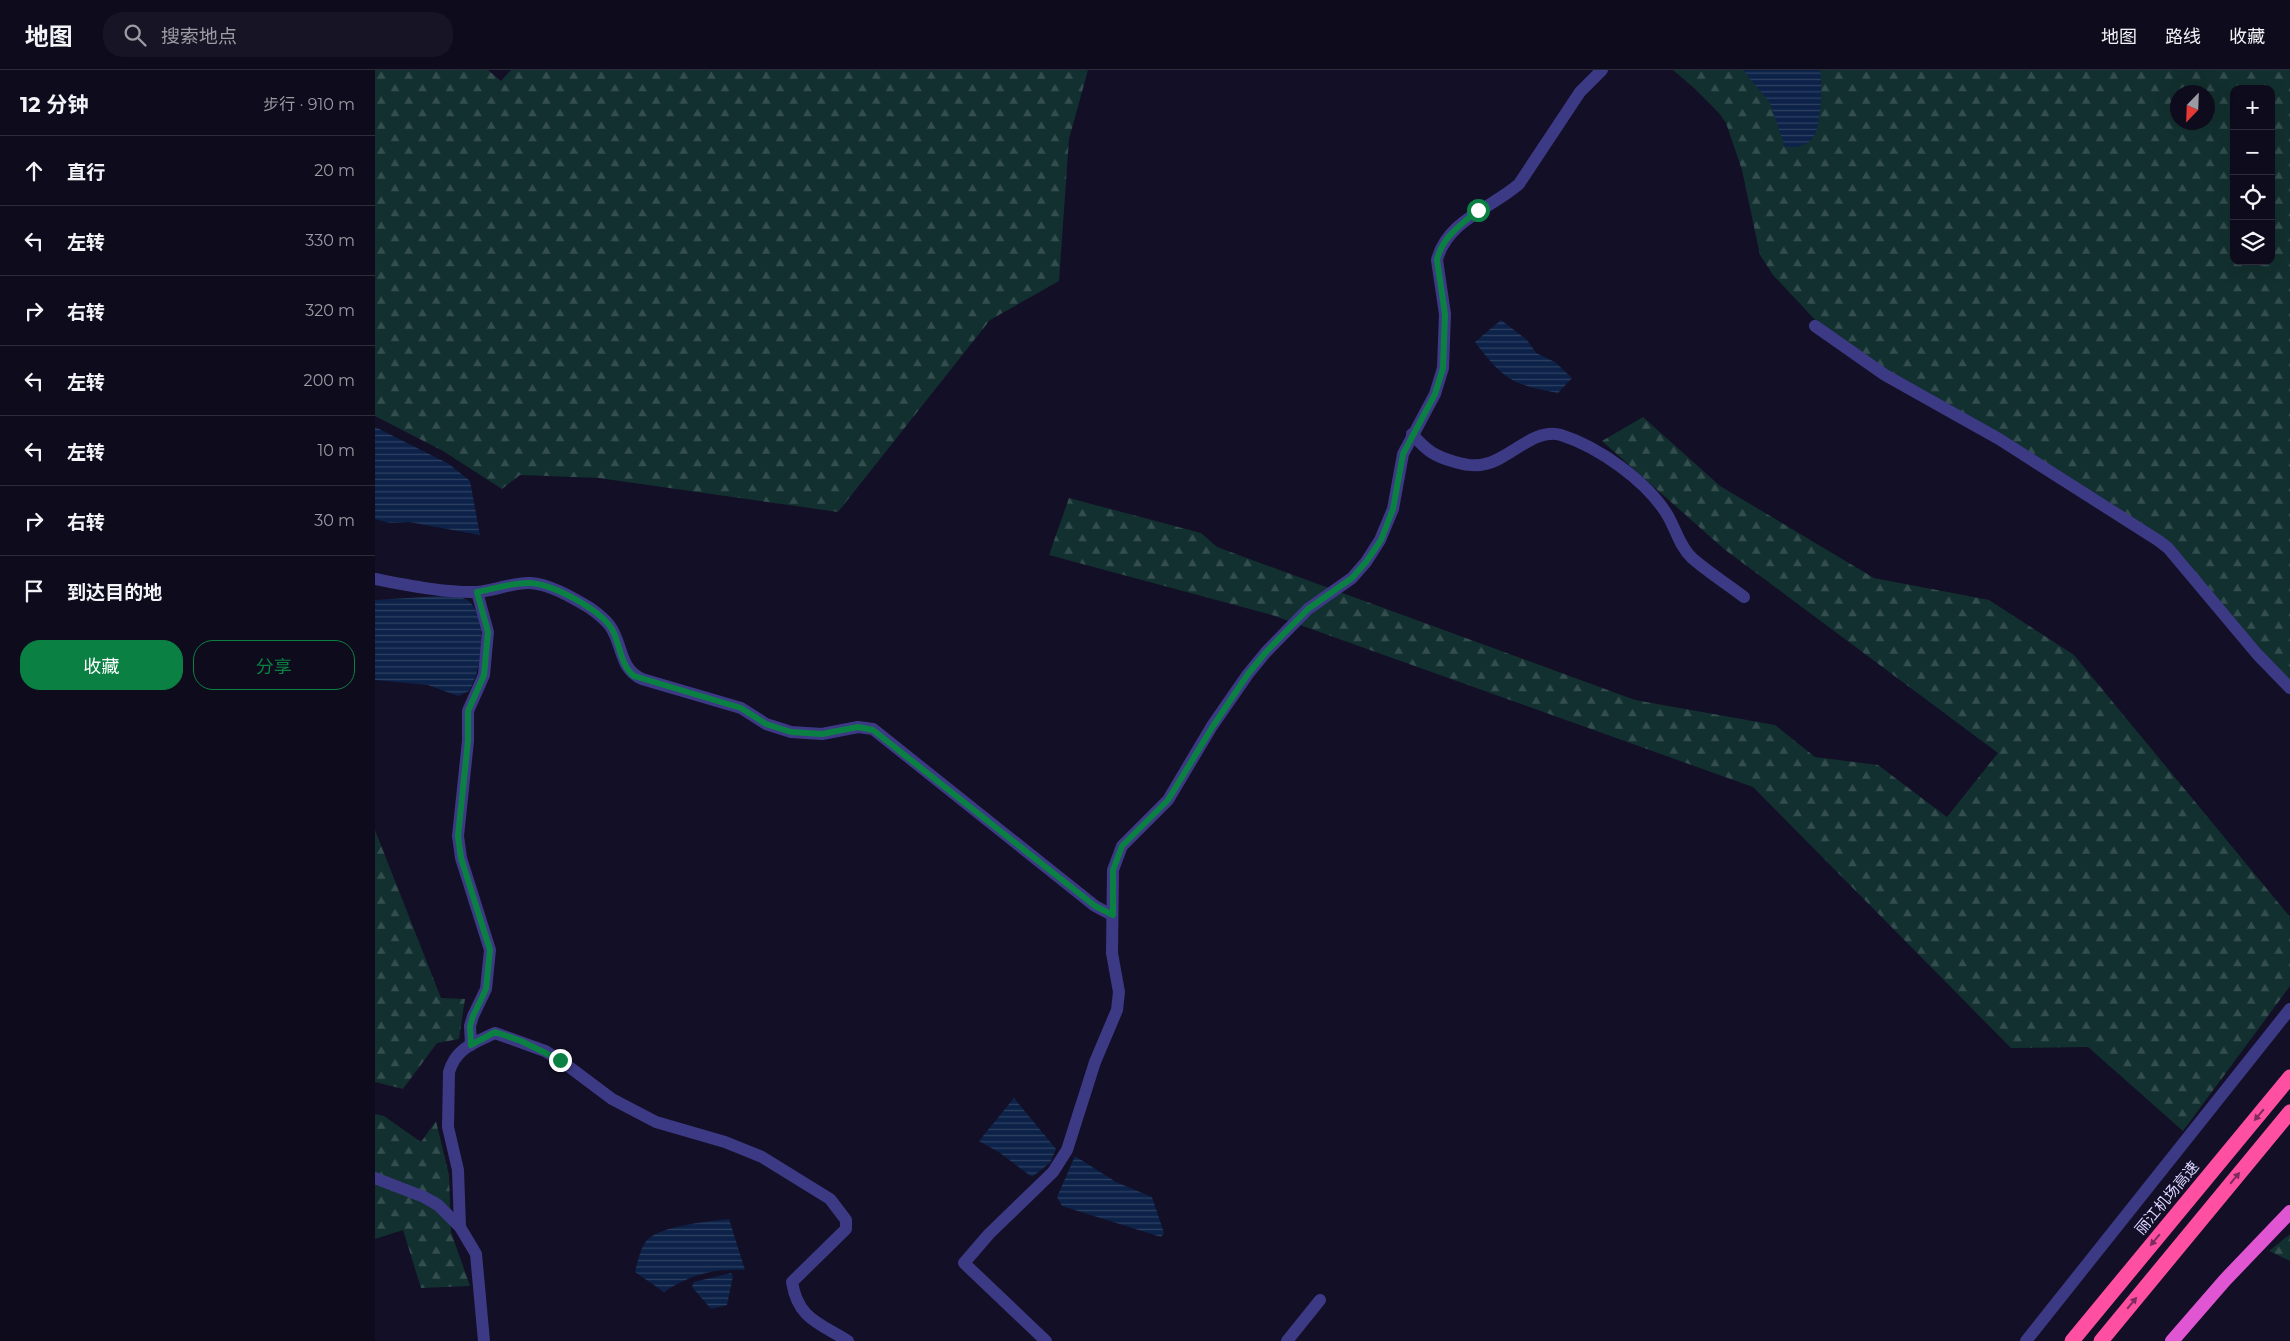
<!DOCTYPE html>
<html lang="zh">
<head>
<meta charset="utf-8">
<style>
	body { margin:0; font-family:Montserrat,"Noto Sans SC",sans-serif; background:#171425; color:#f1f3f6 }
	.controls { position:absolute; right:15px; top:15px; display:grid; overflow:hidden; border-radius:10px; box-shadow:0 5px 20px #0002 }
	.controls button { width:45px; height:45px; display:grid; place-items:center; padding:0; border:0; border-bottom:1px solid #2e2b3b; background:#0e0b1c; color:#f1f3f6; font:25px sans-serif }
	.compass { position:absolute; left:1795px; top:15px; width:45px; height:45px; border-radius:50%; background:#0e0b1c; box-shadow:0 5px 20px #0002; rotate:203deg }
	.stop { position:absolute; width:15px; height:15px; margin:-11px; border:4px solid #0b8043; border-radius:50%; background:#fff }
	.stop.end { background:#0b8043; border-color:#fff; box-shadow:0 1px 5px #0008 }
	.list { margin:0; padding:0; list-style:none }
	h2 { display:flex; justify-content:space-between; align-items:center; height:65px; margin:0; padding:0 20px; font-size:21px }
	h2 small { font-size:16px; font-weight:400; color:#9b9ba3 }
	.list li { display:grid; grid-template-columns:32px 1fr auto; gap:15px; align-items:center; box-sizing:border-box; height:70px; padding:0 20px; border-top:1px solid #2e2b3b }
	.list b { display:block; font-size:19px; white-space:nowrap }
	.list em { font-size:16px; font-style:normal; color:#9b9ba3 }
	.actions { display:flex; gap:10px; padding:15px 20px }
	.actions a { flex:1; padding:11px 0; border:1px solid #0b8043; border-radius:20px; text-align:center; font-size:18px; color:#0b8043 }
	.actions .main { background:#0b8043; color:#fff }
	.icon { flex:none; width:28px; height:28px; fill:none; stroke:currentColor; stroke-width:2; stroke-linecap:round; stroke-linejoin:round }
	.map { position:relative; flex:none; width:1915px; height:1271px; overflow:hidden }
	header { display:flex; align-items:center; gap:30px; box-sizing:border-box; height:70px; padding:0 25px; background:#0e0b1c; border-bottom:1px solid #2e2b3b }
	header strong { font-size:24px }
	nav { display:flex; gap:28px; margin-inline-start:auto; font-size:18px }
	.search { width:350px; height:45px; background:#171425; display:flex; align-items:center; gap:12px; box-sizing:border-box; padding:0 18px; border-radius:20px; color:#9b9ba3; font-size:19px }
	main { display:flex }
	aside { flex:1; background:#0e0b1c }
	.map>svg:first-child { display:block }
</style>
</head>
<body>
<header>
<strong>地图</strong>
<div class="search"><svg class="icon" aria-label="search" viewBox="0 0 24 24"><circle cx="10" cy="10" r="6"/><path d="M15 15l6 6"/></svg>搜索地点</div>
<nav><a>地图</a><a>路线</a><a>收藏</a></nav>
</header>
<main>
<aside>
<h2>12 分钟<small>步行 · 910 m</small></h2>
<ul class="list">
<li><svg class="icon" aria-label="ahead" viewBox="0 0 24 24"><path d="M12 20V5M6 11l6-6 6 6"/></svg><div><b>直行</b></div><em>20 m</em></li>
<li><svg class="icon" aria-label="left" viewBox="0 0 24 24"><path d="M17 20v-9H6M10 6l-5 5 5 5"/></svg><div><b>左转</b></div><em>330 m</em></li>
<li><svg class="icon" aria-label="right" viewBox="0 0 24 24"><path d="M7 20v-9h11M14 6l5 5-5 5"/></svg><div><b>右转</b></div><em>320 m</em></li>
<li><svg class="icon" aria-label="left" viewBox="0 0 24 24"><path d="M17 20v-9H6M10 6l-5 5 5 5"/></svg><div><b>左转</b></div><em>200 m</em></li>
<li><svg class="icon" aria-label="left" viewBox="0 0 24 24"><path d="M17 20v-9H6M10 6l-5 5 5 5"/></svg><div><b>左转</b></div><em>10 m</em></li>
<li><svg class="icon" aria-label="right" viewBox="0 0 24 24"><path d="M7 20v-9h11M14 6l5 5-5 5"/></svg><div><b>右转</b></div><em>30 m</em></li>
<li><svg class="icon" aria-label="arrive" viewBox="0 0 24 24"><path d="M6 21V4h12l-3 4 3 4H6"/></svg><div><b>到达目的地</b></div></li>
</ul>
<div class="actions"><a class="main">收藏</a><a>分享</a></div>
</aside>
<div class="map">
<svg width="1915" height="1271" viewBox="0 0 1915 1271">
	<defs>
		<pattern id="forest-firs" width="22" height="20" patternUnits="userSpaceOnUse" patternTransform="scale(1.25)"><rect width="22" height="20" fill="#12302f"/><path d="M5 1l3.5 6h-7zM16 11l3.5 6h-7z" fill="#344d4e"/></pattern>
		<pattern id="water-rules" width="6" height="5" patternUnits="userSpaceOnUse" patternTransform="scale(1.25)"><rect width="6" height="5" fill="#0c2248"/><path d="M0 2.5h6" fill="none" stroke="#2f4163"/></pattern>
	</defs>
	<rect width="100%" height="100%" fill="#130f26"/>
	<g fill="url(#forest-firs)" fill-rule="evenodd">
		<polygon points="0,0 113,0 126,11 136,0 713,0 694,69 684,211 615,250 463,442 224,408 145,405 127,419 68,381 0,346"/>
		<path d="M 1298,0 L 1915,0 L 1915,611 L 1885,581 L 1797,475 L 1513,301 L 1443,253 L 1398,205 L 1385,185 L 1367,100 L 1351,53 L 1344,43 L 1319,18 ZM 1859,19 L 1896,19 L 1896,191 L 1859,191 ZM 1802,22 L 1832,22 L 1832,52 L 1802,52 Z"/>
		<polygon points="1268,347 1345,416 1499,508 1614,530 1699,585 1915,847 1915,916 1808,1061 1713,977 1636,978 1378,717 897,545 674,485 694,428 826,463 842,477 1260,630 1400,655 1440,687 1503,695 1572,747 1623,683 1349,479 1227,371"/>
		<polygon points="0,760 66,928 90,929 84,969 62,973 28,1019 0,1012"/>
		<polygon points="0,1044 9,1046 46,1072 61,1051 74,1105 76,1162 95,1216 46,1218 28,1160 0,1169"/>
		<polygon points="1915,1164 1915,1191 1894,1181"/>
	</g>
	<g fill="url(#water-rules)">
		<path d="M 1368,0 L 1445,0 C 1447,14 1446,26 1445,40 C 1443,63 1439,79 1410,77 L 1395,33 Z"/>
		<path d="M 1126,250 L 1152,270 L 1161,283 L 1180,292 L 1197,308 L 1183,323 C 1136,314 1129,310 1100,272 Z"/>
		<polygon points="0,357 74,394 95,411 105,465 34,452 15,453 0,449"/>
		<path d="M 82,525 C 87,528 92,529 96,533 C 113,554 107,600 94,621 L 83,626 L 53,615 L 0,610 L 0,530 Z"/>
		<polygon points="639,1028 681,1079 675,1093 657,1107 625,1083 604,1071"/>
		<polygon points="700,1086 741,1112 777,1127 789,1163 786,1167 687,1136 682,1127"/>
		<path d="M 354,1149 L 370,1200 C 339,1198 314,1205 289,1222 L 260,1202 C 263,1191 265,1178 272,1170 C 285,1156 336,1151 354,1149 Z"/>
		<polygon points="356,1203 358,1206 352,1235 336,1239 317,1217 319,1212"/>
	</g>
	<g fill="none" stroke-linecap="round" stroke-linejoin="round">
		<g stroke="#3d3a85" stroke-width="12">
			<polyline points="1440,256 1510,305 1624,369 1784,471 1793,478 1882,584 1915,618"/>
			<path d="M 1037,364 C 1052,381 1059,386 1080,392 C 1090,395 1100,397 1110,394 C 1135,389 1159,357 1186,365 C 1224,377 1273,412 1293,446 C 1301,460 1305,477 1317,488 C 1333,502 1352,514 1369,527"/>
			<path d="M 0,509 C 32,515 70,523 102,522 C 120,521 138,512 155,513 C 175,514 198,528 215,538 C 222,543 230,549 235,556 C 248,574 244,599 267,609 L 366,638 L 391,654 L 416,662 L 447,664 L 483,657 L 498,659 L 720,836 L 737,845"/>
			<polyline points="96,975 95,956 98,946 111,919 115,880 86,788 83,766 93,671 93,641 109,605 113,562 102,522"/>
			<polyline points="0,1108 49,1127 63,1135 85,1157 101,1184 109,1271"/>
			<path d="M 85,1157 L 83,1100 L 73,1057 L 74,1002 C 81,978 99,973 120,963 L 170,981 L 185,990 L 237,1029 L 281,1052 L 350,1072 L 387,1087 L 455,1129 L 471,1150 L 471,1159 L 417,1212 C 423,1249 444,1253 473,1271"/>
			<path d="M 671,1271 L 589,1193 L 614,1164 L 678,1102 L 692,1080 L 720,992 L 742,940 L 744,922 L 737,883 L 738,800 L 747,776 L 793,730 L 837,656 L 873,604 L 891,582 L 933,539 L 977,508 L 991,492 L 1005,470 L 1018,439 L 1028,384 L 1060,324 L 1068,298 L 1070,244 L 1062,190 C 1072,150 1117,138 1144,114 L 1205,22 L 1227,0"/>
			<polyline points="912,1271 945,1230"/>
			<polyline points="1651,1271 1915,939"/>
		</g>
		<polyline stroke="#e055d1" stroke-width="14" points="1797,1271 1850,1210 1915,1142"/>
		<g stroke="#ff4fa3" stroke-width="15">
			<polyline points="1697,1271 1915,1007"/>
			<polyline points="1726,1271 1915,1042"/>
		</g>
	</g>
	<defs><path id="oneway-solid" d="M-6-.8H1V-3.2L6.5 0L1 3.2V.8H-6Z" transform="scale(1.25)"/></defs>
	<g fill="#7d2c5e">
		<use href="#oneway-solid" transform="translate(1884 1045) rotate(130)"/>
		<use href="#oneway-solid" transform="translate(1860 1108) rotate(-50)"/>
		<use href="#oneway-solid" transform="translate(1780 1170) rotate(130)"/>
		<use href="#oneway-solid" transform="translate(1757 1233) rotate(-50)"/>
	</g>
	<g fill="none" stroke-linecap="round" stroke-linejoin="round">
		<path stroke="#0b8043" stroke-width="6" d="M 185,990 L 146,971 L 120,962 L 96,975 L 95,956 L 98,946 L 111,919 L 115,880 L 86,788 L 83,766 L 93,671 L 93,641 L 109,605 L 113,562 L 102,522 C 119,519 139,512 156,513 C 179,515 227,540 238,561 C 245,575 246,596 259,606 L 366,638 L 391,654 L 416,662 L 447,664 L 483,657 L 498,660 L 720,836 L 738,845 L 738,800 L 747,776 L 793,730 L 838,656 L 873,604 L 891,582 L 933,539 L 977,508 L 991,492 L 1006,470 L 1018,439 L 1028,384 L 1060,324 L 1068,298 L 1070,244 L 1062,190 C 1067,167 1086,155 1103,140"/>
	</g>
	<g text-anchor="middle" stroke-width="4" stroke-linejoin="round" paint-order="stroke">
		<g font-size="15" fill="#d9d4ff" stroke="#130f26">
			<text transform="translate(1792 1128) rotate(-50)" y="5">丽江机场高速</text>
		</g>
	</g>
</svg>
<div class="controls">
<button>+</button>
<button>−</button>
<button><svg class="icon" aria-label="locate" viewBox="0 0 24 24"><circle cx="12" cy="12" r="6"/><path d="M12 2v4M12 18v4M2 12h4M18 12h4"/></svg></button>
<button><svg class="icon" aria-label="layers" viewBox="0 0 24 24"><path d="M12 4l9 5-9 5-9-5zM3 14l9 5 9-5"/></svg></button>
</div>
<svg class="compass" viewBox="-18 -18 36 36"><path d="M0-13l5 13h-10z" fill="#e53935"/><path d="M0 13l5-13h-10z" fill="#9b9ba3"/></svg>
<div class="stop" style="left:1103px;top:140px"></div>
<div class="stop end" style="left:185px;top:990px"></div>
</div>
</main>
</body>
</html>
